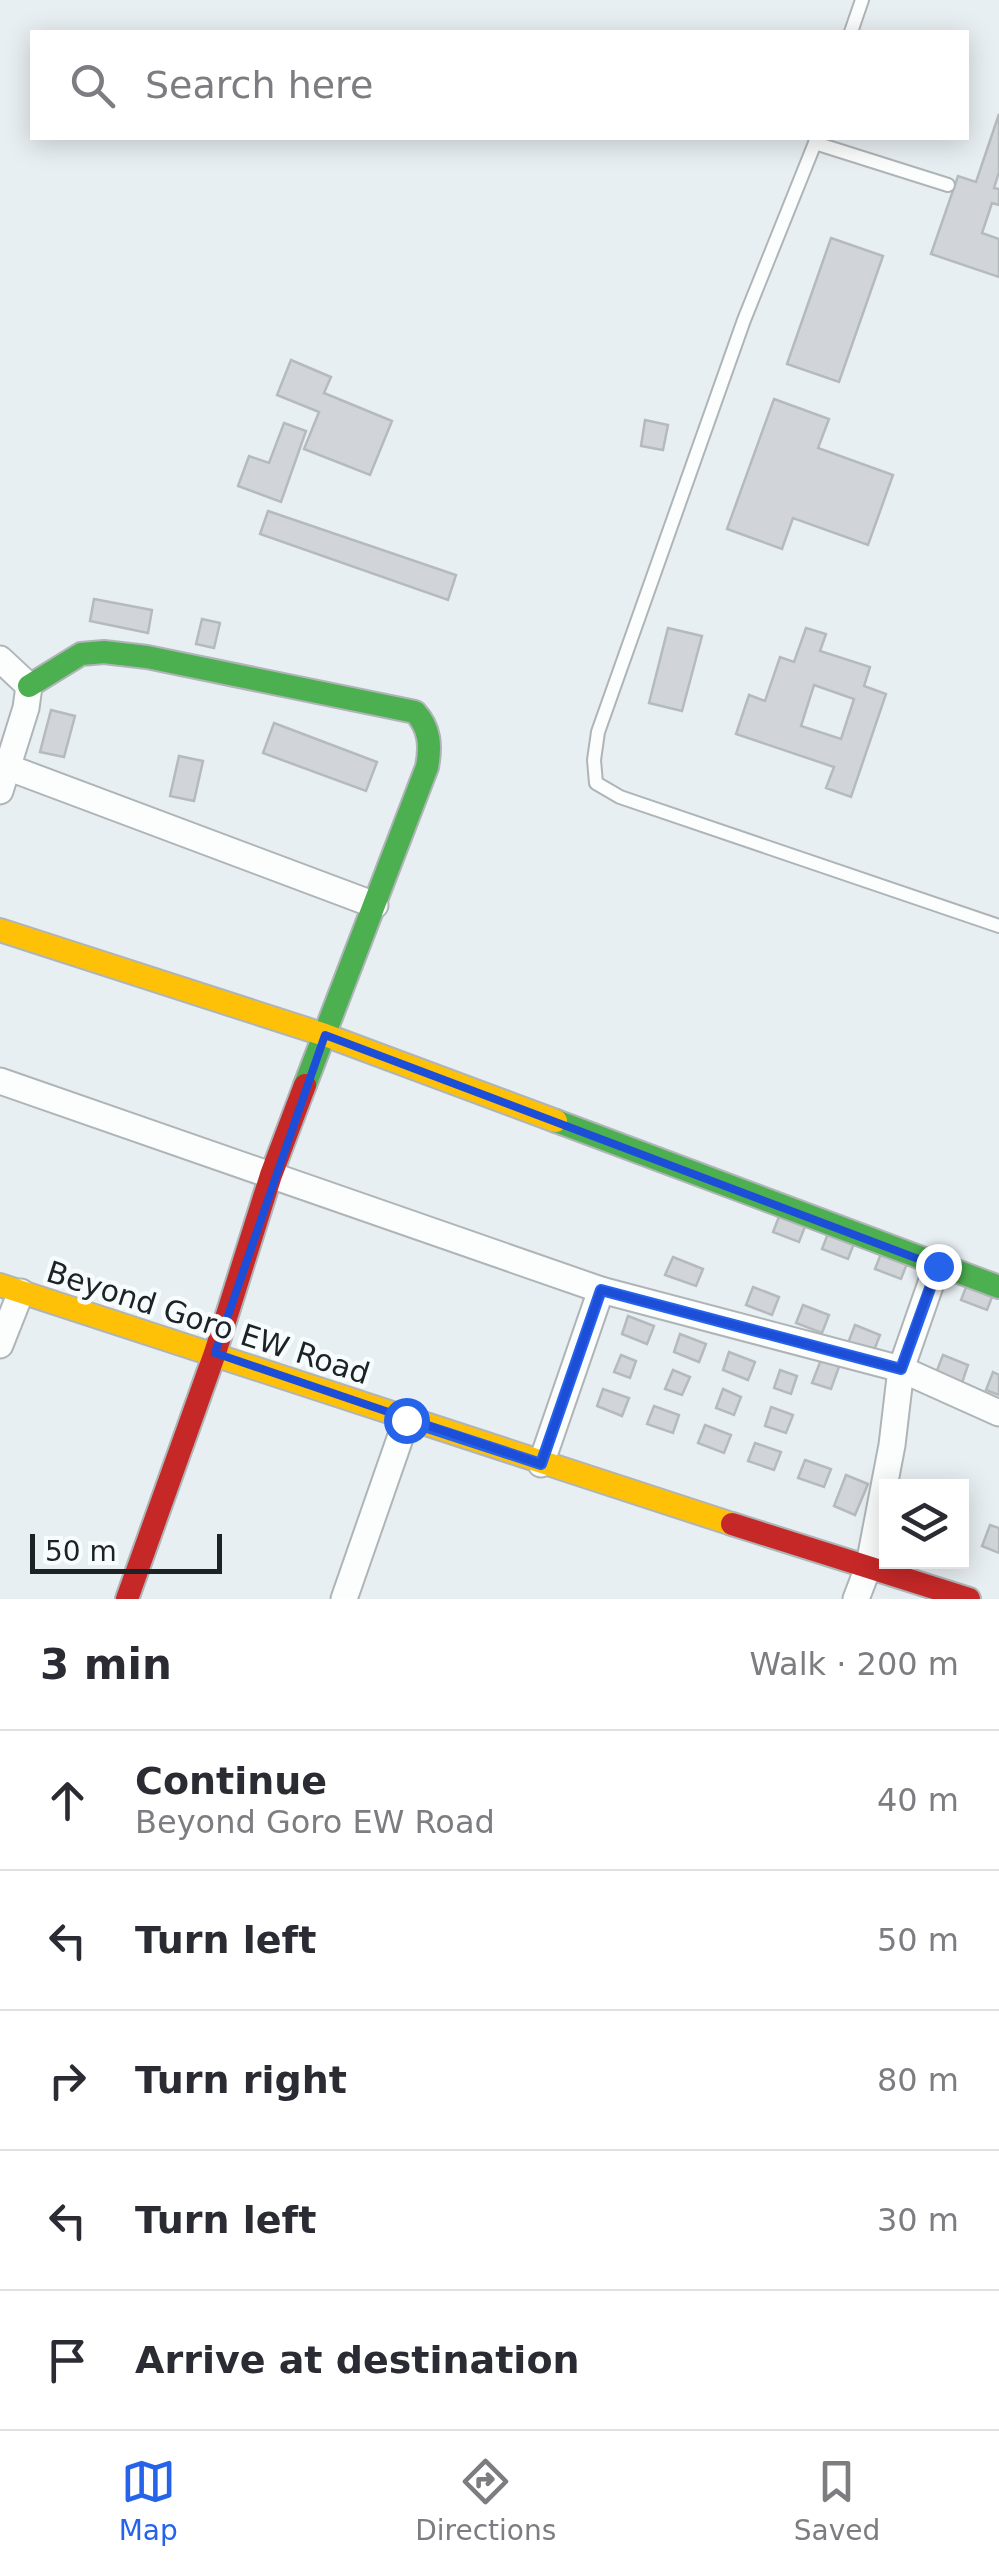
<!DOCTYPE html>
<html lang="en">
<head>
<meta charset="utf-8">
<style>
	body { margin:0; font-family:"DejaVu Sans",sans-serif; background:#f7f7f7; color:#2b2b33 }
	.controls { position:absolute; right:30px; bottom:30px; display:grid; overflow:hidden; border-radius:0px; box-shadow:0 5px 25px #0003 }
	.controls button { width:90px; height:90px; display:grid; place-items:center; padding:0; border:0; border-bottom:2px solid #e1e1e2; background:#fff; color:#2b2b33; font:50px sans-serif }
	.scale { position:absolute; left:30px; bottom:25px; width:192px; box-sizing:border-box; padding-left:10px; border:5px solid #1d2224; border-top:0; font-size:28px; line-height:35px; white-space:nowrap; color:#1d2224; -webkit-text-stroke:8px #f7fcfe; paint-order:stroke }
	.stop { position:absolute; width:30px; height:30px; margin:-22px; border:8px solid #2563eb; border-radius:50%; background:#fff }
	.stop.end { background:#2563eb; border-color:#fff; box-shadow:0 2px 10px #0008 }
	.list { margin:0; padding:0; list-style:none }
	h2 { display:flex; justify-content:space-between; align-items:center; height:130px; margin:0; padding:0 40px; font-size:42px }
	h2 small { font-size:32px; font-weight:400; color:#7c7c81 }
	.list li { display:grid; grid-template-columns:65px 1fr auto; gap:30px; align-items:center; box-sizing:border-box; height:140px; padding:0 40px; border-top:2px solid #e1e1e2 }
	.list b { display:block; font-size:38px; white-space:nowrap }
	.list p { margin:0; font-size:32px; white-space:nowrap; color:#7c7c81 }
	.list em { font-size:32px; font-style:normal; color:#7c7c81 }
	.icon { flex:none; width:55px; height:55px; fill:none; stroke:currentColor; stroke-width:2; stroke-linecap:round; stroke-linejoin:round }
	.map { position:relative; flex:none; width:999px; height:1599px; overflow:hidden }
	.search { position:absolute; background:#fff; box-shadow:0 5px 25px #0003; left:30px; right:30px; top:30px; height:110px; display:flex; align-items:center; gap:25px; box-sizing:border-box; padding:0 35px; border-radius:0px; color:#7c7c81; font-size:38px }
	.sheet { height:830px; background:#fff }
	nav { display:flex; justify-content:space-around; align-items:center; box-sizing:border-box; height:140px; border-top:2px solid #e1e1e2; background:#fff; font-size:28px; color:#7c7c81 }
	nav a { display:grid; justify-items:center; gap:5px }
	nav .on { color:#2563eb }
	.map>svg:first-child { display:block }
</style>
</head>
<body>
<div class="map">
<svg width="999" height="1599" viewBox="0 0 999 1599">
	<rect width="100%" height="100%" fill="#e8eff2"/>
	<g fill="#d1d5d9" stroke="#b5babd" stroke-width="2.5" fill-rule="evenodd">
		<polygon points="999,114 999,172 994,188 999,189 999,205 992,203 982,233 999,239 999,277 931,254 958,176 976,182"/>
		<polygon points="831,238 883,256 839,382 787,364"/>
		<polygon points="291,360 331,377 324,393 392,421 370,475 304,449 319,412 277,395"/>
		<polygon points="774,399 829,419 818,448 893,475 868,545 793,518 782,549 727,529"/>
		<polygon points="645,420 668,425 663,450 641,446"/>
		<polygon points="284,423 306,431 281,502 238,486 249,456 269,463"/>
		<polygon points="268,511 456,575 448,600 260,534"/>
		<polygon points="94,599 152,610 148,633 90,621"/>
		<polygon points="202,619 220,623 214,648 196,644"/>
		<polygon points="668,628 702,636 682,711 649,703"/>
		<path d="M 806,628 L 826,634 L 820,651 L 870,667 L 864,686 L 886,694 L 851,797 L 826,788 L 834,767 L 736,734 L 749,695 L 765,701 L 780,657 L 794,662 ZM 814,685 L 854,699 L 841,739 L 801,726 Z"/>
		<polygon points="51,710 75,716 64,757 40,752"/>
		<polygon points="274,723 377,762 366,791 263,753"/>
		<polygon points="179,756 203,761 194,801 170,796"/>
		<polygon points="780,1214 806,1224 799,1242 773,1232"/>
		<polygon points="829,1231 855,1241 848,1259 822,1249"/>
		<polygon points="882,1251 908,1261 901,1279 875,1269"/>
		<polygon points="673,1257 703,1269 696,1286 665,1275"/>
		<polygon points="968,1282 994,1292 987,1310 961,1300"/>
		<polygon points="753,1287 779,1297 772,1315 746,1305"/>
		<polygon points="803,1305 829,1315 822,1333 796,1323"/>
		<polygon points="628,1316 654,1326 647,1344 622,1334"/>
		<polygon points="855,1325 880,1335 873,1353 848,1343"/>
		<polygon points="680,1334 706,1344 699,1362 674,1352"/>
		<polygon points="729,1352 755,1362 748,1380 723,1370"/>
		<polygon points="621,1355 636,1361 630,1378 614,1372"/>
		<polygon points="943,1355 968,1365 962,1383 936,1373"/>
		<polygon points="822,1357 840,1364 831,1389 812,1383"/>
		<polygon points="673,1370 690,1377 682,1395 665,1389"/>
		<polygon points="780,1370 797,1376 791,1394 774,1388"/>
		<polygon points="993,1372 999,1375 999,1395 986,1390"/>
		<polygon points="603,1389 629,1398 622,1416 597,1406"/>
		<polygon points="723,1389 741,1397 734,1415 716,1408"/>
		<polygon points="654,1406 679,1415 673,1433 647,1424"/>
		<polygon points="771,1407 793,1415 786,1433 765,1426"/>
		<polygon points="705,1425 731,1435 724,1453 698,1443"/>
		<polygon points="755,1443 781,1452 774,1470 748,1461"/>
		<polygon points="805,1460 831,1469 824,1487 798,1478"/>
		<polygon points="846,1475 868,1484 855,1515 834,1506"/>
		<polygon points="990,1525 999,1528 999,1553 982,1546"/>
	</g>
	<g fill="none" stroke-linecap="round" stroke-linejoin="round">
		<g stroke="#afb5b7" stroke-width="16">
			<g id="lane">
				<polyline points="851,32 862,0"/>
				<polyline points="817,138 744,320 598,732 594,760 596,783 620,797 999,926"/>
				<polyline points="815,143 948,185"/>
			</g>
		</g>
		<g stroke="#afb5b7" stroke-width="29">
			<g id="street">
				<polyline points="0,659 29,686 26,708 0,791"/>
				<polyline points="7,767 375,905"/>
				<polyline points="0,1081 601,1290 901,1369 999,1413"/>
				<polyline points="0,1345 21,1292"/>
				<polyline points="541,1464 601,1290"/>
				<polyline points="344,1599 406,1421"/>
				<polyline points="856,1599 869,1565 892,1445 901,1369 937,1266"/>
			</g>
		</g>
		<g stroke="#afb5b7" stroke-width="26">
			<g id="fast">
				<path d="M 29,686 L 81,654 L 104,652 L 147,657 L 415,712 C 430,728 431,746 427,767 L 305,1085"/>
				<polyline points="556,1121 999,1287"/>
			</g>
		</g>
		<g stroke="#afb5b7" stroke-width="26">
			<g id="slow">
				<polyline points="0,930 325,1035 556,1121"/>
				<polyline points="0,1285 732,1524"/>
			</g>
		</g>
		<g stroke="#afb5b7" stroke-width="26">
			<g id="jam">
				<polyline points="732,1524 969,1599"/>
				<polyline points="127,1599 215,1353 271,1175 305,1085"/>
			</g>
		</g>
		<use href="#lane" stroke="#fcfdfd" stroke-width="12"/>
		<use href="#street" stroke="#fcfdfd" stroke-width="25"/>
		<use href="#fast" stroke="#4caf50" stroke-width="22"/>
		<use href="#slow" stroke="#ffc107" stroke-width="22"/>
		<use href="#jam" stroke="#c62828" stroke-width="22"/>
	</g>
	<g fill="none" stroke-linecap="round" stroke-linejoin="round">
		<polyline stroke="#2563eb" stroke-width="12" points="406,1420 541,1464 601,1290 901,1369 938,1266"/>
	</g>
	<path fill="none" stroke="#1d4ed8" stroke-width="8" stroke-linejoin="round" d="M 325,1035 L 937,1266 L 901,1369 L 601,1290 L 541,1464 L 215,1353 Z"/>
	<g text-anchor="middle" stroke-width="9" stroke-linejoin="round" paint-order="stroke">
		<g font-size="30" fill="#1d2224" stroke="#f7fcfe">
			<text transform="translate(208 1323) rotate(18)" y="10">Beyond Goro EW Road</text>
		</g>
	</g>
</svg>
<div class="controls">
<button><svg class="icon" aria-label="layers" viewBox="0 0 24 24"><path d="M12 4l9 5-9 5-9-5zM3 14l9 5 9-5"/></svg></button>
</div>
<div class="scale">50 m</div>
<div class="stop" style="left:406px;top:1420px"></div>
<div class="stop end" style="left:938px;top:1266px"></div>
<div class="search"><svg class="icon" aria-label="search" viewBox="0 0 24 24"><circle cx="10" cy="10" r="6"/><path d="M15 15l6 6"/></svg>Search here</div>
</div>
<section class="sheet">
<h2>3 min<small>Walk · 200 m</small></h2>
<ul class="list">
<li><svg class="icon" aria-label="ahead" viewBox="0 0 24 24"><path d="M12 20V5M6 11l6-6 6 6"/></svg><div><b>Continue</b><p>Beyond Goro EW Road</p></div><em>40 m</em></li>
<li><svg class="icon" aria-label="left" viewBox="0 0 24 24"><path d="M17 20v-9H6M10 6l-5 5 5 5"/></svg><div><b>Turn left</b></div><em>50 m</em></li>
<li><svg class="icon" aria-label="right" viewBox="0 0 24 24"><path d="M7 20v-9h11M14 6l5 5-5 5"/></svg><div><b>Turn right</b></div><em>80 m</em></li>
<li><svg class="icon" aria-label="left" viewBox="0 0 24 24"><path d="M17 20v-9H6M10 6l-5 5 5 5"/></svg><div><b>Turn left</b></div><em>30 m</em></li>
<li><svg class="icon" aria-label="arrive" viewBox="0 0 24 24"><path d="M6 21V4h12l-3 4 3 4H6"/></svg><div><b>Arrive at destination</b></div></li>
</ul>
</section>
<nav>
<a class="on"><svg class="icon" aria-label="map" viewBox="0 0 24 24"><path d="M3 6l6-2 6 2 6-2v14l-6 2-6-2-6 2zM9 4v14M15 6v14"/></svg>Map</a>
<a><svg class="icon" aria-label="directions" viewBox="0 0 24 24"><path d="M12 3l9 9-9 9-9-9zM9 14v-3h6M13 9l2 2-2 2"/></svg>Directions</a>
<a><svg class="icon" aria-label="saved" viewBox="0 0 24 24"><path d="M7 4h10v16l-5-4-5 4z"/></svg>Saved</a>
</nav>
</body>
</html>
